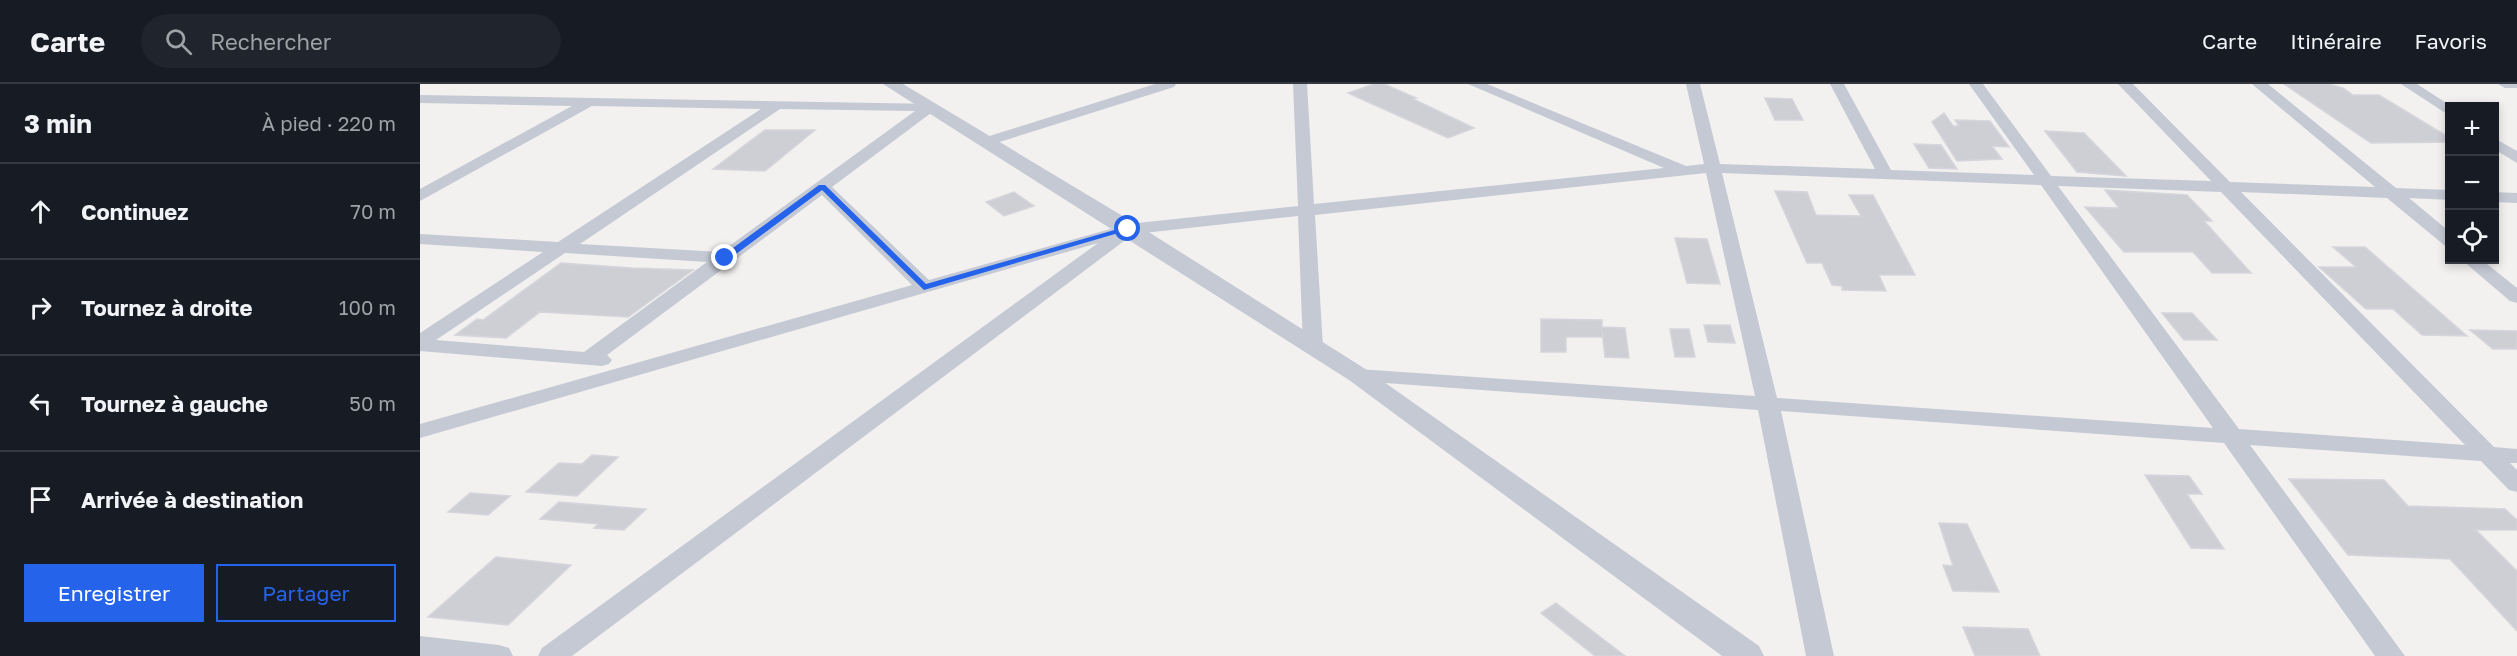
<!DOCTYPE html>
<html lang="fr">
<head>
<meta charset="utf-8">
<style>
	body { margin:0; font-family:"Golos Text",sans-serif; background:#20242c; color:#f1f3f6 }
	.controls { position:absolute; right:18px; top:18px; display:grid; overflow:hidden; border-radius:0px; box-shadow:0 3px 9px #0003 }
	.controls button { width:54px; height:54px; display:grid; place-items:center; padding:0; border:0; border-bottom:2px solid #363941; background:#171b24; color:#f1f3f6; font:30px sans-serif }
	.stop { position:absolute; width:18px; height:18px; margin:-14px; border:4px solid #2563eb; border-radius:50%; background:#fff }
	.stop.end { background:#2563eb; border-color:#fff; box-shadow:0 2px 6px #0008 }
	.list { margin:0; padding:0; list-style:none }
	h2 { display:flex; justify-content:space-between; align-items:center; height:78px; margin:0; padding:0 24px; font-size:26px }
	h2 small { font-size:20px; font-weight:400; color:#9ea1a6 }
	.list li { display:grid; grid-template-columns:39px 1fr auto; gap:18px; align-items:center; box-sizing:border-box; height:96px; padding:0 24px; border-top:2px solid #363941 }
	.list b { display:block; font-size:22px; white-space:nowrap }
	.list em { font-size:20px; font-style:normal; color:#9ea1a6 }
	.actions { display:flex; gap:12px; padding:18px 24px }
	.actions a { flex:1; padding:14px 0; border:2px solid #2563eb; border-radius:0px; text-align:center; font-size:21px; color:#2563eb }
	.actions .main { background:#2563eb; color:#fff }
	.icon { flex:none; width:33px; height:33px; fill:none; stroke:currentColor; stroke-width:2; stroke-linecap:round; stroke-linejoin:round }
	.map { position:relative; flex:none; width:2097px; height:572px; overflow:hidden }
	header { display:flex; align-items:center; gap:36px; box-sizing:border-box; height:84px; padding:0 30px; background:#171b24; border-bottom:2px solid #363941 }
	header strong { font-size:28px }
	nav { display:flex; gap:33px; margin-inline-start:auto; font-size:21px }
	.search { width:420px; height:54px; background:#20242c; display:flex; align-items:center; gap:15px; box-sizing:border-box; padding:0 21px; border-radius:33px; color:#9ea1a6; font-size:22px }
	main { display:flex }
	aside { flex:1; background:#171b24 }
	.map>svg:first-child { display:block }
</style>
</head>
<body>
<header>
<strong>Carte</strong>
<div class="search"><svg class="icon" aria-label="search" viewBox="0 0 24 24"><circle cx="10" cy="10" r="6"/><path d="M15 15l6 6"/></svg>Rechercher</div>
<nav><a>Carte</a><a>Itinéraire</a><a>Favoris</a></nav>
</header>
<main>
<aside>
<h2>3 min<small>À pied · 220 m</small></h2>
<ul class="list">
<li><svg class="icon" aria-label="ahead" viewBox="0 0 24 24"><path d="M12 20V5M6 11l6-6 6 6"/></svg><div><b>Continuez</b></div><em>70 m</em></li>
<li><svg class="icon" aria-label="right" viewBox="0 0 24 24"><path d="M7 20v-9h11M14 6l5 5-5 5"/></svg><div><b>Tournez à droite</b></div><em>100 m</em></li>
<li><svg class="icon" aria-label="left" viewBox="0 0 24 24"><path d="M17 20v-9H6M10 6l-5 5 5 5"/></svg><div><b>Tournez à gauche</b></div><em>50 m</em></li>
<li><svg class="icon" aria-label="arrive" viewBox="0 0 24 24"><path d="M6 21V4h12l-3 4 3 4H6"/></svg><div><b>Arrivée à destination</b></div></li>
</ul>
<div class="actions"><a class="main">Enregistrer</a><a>Partager</a></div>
</aside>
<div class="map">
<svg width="2097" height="572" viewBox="0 0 2097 572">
	<rect width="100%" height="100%" fill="#f2f1f0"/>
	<g fill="#ceced5" stroke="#d5d5db" stroke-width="1.5">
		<polygon points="954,0 964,0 996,14 993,15 1054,44 1028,54 928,9"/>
		<polygon points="1864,0 1909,0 1923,4 1933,11 1959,11 2030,54 2030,58 1951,59"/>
		<polygon points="1345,14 1372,15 1383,36 1355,36"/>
		<polygon points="1524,29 1533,42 1539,42 1535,36 1570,37 1589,63 1572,62 1582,75 1537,77 1512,38"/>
		<polygon points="345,46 395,46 345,87 293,85"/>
		<polygon points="1625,47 1664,49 1706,92 1657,88"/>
		<polygon points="1494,60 1521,61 1537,85 1509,84"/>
		<polygon points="1685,106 1767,111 1792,137 1784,137 1831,189 1792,189 1773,168 1704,168 1665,123 1699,124"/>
		<polygon points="1355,107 1387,108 1396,131 1441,132 1429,111 1453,111 1495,191 1459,191 1466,207 1422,206 1422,202 1412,201 1402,179 1387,179"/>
		<polygon points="594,108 614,122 584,132 566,118"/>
		<polygon points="1255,154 1287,155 1300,200 1267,199"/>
		<polygon points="1913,163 1945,163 2047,252 2002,251 1973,225 1946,225 1899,183 1936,183"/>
		<polygon points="141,179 212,184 273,186 208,233 120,228 86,254 35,251 57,235 63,236"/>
		<polygon points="1742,229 1772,229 1797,256 1764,256"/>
		<polygon points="1121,235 1182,236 1182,243 1205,244 1209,274 1185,273 1182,246 1183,253 1146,253 1146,268 1121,268"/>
		<polygon points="1284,241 1310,241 1315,259 1288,258"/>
		<polygon points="1250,245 1269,245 1275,273 1255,273"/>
		<polygon points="2050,246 2097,247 2097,265 2073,265"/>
		<polygon points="172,371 198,373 157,412 106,408 139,379 162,380"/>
		<polygon points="1725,391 1769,392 1782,410 1767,410 1804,465 1771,464"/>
		<polygon points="1869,395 1964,396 1988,422 2085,425 2097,436 2097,446 2056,446 2097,487 2097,547 2030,475 1928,471"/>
		<polygon points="50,409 90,412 68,431 28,428"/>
		<polygon points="139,418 226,425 204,446 174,444 178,440 120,435"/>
		<polygon points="1519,439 1547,440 1579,508 1533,507 1523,481 1533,482"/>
		<polygon points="76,473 151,481 88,541 8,533"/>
		<polygon points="1136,519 1205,572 1175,572 1121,529"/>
		<polygon points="1543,543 1608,545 1620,572 1555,572"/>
	</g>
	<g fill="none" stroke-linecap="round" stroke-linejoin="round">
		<g fill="#c5c9d4" fill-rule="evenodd">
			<polygon points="735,0 756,0 754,3 570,61 565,63 557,58 560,55"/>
			<path d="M 873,0 L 887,0 L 894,120 L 1244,84 L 1048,0 L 1067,0 L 1266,82 L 1284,80 L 1266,0 L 1280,0 L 1300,80 L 1455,85 L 1410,0 L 1424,0 L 1471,86 L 1614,91 L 1549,0 L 1563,0 L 1631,92 L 1791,97 L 1698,0 L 1713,0 L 1810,98 L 1955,103 L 1832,0 L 1848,0 L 1976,104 L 2030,106 L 2030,116 L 1989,114 L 2030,148 L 2030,162 L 2024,161 L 1967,114 L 1821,108 L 2074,363 L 2097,365 L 2097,379 L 2090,379 L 2097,386 L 2097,408 L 2089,406 L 2061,377 L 1830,361 L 1985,572 L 1955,572 L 1804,359 L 1361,327 L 1414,572 L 1386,572 L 1338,326 L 938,297 L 931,295 L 927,291 L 931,287 L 938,285 L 1335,312 L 1286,89 L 895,131 L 903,263 L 900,267 L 886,267 L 883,263 L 878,132 L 706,151 L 704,157 L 152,572 L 118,572 L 122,564 L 678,159 L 0,354 L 0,340 L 492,201 L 402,111 L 187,271 L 192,276 L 189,280 L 182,282 L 0,267 L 0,249 L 123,168 L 0,160 L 0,150 L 138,158 L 341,25 L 172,22 L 0,117 L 0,105 L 152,22 L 0,19 L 0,11 L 515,20 L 517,23 L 515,26 L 412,103 L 509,196 L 708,140 L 878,122 ZM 360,25 L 495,27 L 301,168 L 160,160 ZM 1302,89 L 1621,101 L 1793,344 L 1357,314 ZM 1638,102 L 1801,108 L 2045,361 L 1819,345 ZM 145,169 L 287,178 L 164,268 L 16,256 Z"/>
			<polygon points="1981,0 1997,0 2031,22 2030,32"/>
			<polygon points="2078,0 2097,0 2097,4 2085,4"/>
			<polygon points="2074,54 2097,67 2097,79 2074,65"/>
			<polygon points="2074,108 2097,109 2097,119 2074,118"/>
			<polygon points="2042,176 2062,176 2097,204 2097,219 2090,217"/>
			<polygon points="0,552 79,561 89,564 93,572 0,572"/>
		</g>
		<polygon fill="#c5c9d4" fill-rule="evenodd" points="463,0 483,0 716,140 947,286 1339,562 1344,572 1302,572 929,296"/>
	</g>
	<polygon fill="#2563eb" points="399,101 405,101 506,200 705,143 712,145 504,206 402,106 308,176 302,176 302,172"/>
</svg>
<div class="controls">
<button>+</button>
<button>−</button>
<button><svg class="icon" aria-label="locate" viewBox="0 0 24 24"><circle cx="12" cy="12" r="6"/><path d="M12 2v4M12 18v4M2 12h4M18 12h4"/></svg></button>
</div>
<div class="stop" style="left:708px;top:145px"></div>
<div class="stop end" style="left:305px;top:174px"></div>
</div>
</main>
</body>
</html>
